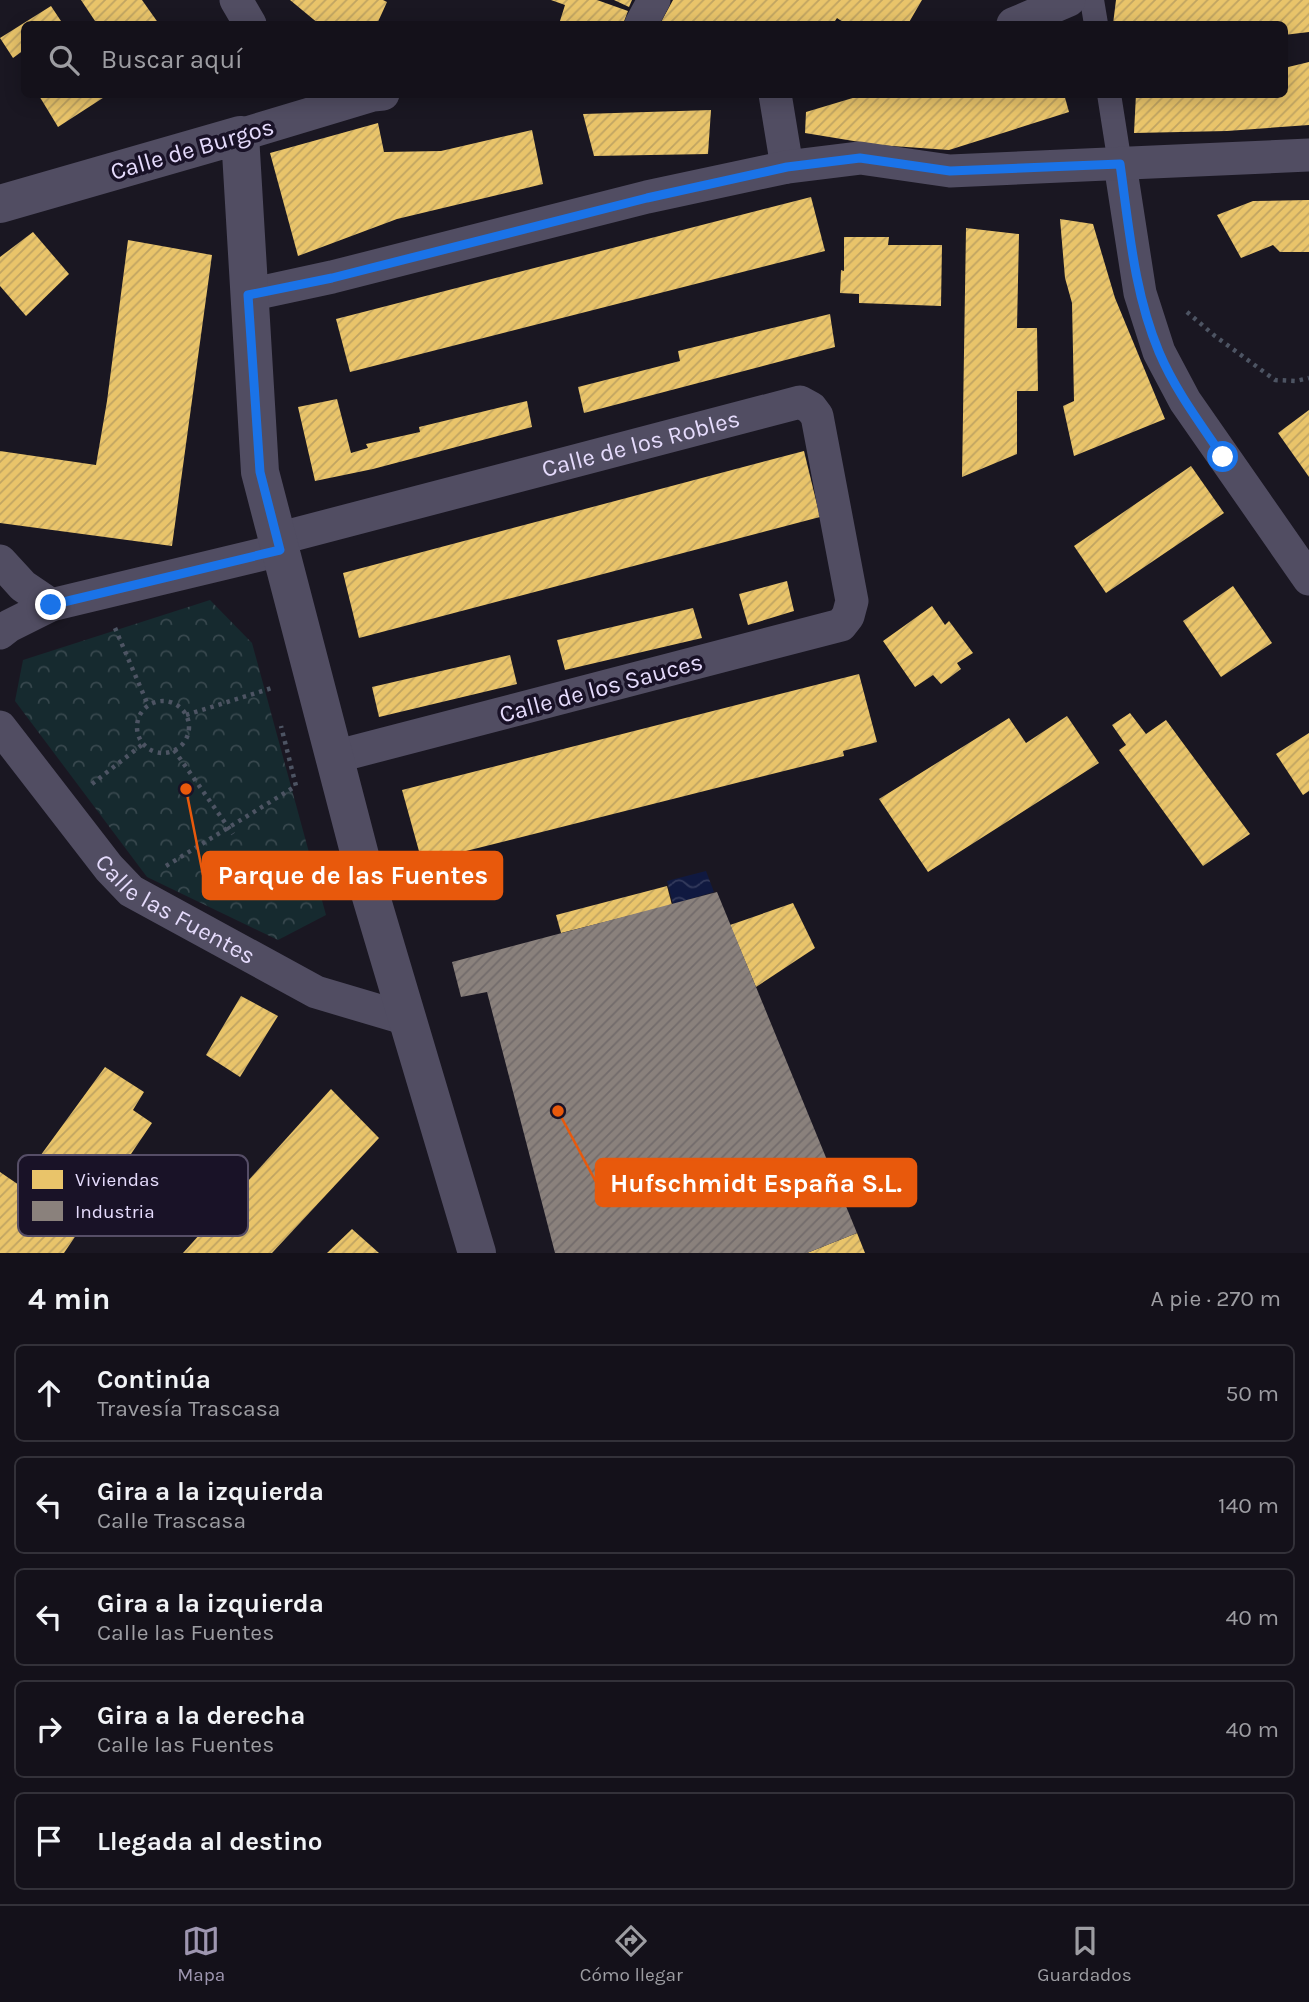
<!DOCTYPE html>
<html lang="es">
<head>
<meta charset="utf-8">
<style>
	body { margin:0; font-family:Karla,sans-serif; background:#1d1a23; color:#f1f3f6 }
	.stop { position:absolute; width:21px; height:21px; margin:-16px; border:5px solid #1a73e8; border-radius:50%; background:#fff }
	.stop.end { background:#1a73e8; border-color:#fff; box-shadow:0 2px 7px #0008 }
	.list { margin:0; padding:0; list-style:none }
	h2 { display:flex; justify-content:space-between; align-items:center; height:91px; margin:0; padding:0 28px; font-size:30px }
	h2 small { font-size:23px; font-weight:400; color:#9d9da2 }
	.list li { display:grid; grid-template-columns:46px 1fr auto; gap:21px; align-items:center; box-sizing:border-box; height:98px; margin:0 14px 14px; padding:0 14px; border:2px solid #333139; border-radius:10px }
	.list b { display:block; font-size:26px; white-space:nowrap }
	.list p { margin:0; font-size:23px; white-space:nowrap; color:#9d9da2 }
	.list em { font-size:23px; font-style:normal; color:#9d9da2 }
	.icon { flex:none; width:38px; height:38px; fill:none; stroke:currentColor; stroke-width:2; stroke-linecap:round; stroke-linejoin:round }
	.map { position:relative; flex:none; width:1309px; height:1253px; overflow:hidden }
	.search { position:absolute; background:#14111a; box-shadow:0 4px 18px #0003; left:21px; right:21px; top:21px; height:77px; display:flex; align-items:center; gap:18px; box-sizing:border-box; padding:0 24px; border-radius:10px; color:#9d9da2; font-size:26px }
	.sheet { height:651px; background:#14111a }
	nav { display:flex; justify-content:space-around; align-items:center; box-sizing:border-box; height:98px; border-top:2px solid #333139; background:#14111a; font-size:19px; color:#9d9da2 }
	nav a { display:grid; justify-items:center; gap:4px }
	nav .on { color:#9e96b0 }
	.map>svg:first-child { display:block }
</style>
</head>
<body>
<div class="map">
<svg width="1309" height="1253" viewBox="0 0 1309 1253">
	<defs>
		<pattern id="park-crowns" width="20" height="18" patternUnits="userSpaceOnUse" patternTransform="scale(1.75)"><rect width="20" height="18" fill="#162a2f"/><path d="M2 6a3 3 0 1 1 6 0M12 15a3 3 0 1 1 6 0" fill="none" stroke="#38484e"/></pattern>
		<pattern id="water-waves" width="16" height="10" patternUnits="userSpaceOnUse" patternTransform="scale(1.75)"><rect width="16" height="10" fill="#101940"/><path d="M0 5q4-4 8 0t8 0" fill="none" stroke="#333a5c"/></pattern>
		<pattern id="homes-hatch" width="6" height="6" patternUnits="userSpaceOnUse" patternTransform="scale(1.75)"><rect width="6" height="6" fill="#e9c46a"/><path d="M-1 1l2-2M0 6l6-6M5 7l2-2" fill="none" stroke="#c0a462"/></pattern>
		<pattern id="industry-hatch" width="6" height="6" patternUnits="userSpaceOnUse" patternTransform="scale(1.75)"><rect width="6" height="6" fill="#8a817c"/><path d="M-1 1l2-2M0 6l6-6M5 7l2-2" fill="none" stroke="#726b6b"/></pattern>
	</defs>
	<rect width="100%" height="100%" fill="#1a1722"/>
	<polygon fill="url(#park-crowns)" points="210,600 252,643 326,915 278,940 147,877 15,701 23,660"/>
	<polygon fill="url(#water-waves)" points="706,871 714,892 673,904 667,881"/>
	<g fill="url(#homes-hatch)">
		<polygon points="81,0 142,0 159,24 97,24"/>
		<polygon points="290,0 383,0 387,2 377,24 319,24"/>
		<polygon points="551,0 597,0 628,11 623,24 559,24 565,5"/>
		<polygon points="614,0 632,0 629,7"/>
		<polygon points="673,0 922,0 908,24 846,24 837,18 833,24 660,24"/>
		<polygon points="1116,0 1309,0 1309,32 1284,35 1284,24 1113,24"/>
		<polygon points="51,6 63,24 24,24 24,50 13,58 0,38"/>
		<polygon points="1309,62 1309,125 1227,131 1134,133 1136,94 1284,94 1284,68"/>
		<polygon points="38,94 109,94 58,127"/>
		<polygon points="866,94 1064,94 1069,112 949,150 878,145 805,133 806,112"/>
		<polygon points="711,110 708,154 594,156 583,114"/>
		<polygon points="378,123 384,152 441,151 532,130 543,184 397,219 298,256 270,153"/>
		<polygon points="811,197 825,251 350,372 336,319"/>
		<polygon points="1309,200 1309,252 1280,252 1273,245 1241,258 1217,215 1253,201"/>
		<polygon points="1060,219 1093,224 1115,298 1165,419 1074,456 1063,406 1074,401 1072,303 1065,278"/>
		<polygon points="966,228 1019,234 1017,328 1037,328 1038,391 1017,391 1017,454 962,477"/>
		<polygon points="33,232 69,274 26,316 0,286 0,257"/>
		<polygon points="844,237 889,237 888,245 942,245 941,306 859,303 859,294 840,293 841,270 844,271"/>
		<polygon points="128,240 212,255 172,546 0,523 0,451 96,465 107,401"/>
		<polygon points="830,314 835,347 584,413 578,387 680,361 678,351"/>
		<polygon points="337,399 351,453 368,448 366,444 420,432 419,427 527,401 532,427 373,469 315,481 298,407"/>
		<polygon points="1309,410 1309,477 1278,433"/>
		<polygon points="804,451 820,517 359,638 343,573"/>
		<polygon points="1191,466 1224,513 1106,593 1074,546"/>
		<polygon points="787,581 794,611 748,625 739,594"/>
		<polygon points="1233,586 1272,643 1221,677 1183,621"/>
		<polygon points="932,606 945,625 949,621 973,653 957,663 961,669 941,684 933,675 915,687 883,641"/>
		<polygon points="693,608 702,638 565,670 557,640"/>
		<polygon points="510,655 517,684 379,717 372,687"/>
		<polygon points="859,674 877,742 843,751 844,756 422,862 402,790"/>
		<polygon points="1130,713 1146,734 1166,720 1250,834 1203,866 1119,750 1126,745 1112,725"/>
		<polygon points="1067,716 1099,763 928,872 879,799 1009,718 1026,743"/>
		<polygon points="1309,733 1309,791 1303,795 1276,754"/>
		<polygon points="667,886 672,905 561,933 556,915"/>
		<polygon points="793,903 815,948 756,987 730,925"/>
		<polygon points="241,996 278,1016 240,1077 206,1055"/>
		<polygon points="105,1067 144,1092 133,1110 152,1123 64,1253 0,1253 0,1172 19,1185"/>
		<polygon points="331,1089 379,1138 272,1253 183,1253"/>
		<polygon points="352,1229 379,1253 327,1253"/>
		<polygon points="857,1233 865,1253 807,1253"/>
	</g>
	<polygon fill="url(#industry-hatch)" points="717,892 857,1233 807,1253 555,1253 487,992 461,997 452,962"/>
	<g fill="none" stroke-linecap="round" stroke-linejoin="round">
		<g stroke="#4d5463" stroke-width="4.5" stroke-dasharray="3.5 5" stroke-linecap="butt">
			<polyline points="1187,312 1215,336 1275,380 1296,381 1309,378"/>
			<polyline points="115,628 148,705"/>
			<circle cx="163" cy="727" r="26"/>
			<polyline points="186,715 275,687"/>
			<polyline points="174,750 233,834"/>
			<polyline points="92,784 143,744"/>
			<polyline points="166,866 296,786 281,726"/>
		</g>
		<g stroke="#514d62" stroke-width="24">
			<polyline points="1092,0 1096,24"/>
			<polyline points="1109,94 1120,164"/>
		</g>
		<g stroke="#514d62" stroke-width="33">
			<polyline points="236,0 250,24"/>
			<polyline points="641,24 654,0"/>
			<polyline points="1013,24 1069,0"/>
			<polyline points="775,94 787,167"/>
			<polyline points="240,135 373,95 383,94"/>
			<polyline points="1120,164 1140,293 1159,352 1185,401 1309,579"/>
			<polyline points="249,295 332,277 647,197 787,167 860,158 950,171 1309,155"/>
			<path id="s1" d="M 277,539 L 800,402 L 811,408 L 817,416 L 852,601 L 848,616 L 841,625 L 334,757"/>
			<polyline points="0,561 23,586 51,605"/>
			<polyline points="0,633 9,626 51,605 280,550"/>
			<path id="s2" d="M 0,727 L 109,868 L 131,891 L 316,992 L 407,1019"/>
		</g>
		<polyline stroke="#514d62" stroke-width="38" points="0,204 240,135 260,472 369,890 477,1253"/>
	</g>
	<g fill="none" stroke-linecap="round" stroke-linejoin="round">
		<path stroke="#1a73e8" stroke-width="9" d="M 51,605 L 280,550 L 260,472 L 248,295 L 332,278 L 647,198 L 787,167 L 860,158 L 950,171 L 1120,164 C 1129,227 1134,293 1159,352 C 1175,390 1200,423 1223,457"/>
	</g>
	<g text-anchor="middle" stroke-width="7" stroke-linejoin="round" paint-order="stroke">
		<g font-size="24" fill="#e5dbfc" stroke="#191227">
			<text transform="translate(192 149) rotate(-16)" y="8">Calle de Burgos</text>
			<text dy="8" stroke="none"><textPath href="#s1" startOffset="376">Calle de los Robles</textPath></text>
			<text transform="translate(601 688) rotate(-15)" y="8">Calle de los Sauces</text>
			<text dy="8" stroke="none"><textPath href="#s2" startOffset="257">Calle las Fuentes</textPath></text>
		</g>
	</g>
	<rect x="18" y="1155" width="230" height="81" rx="10" fill="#191227" stroke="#564e67" stroke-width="2"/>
	<rect x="32" y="1170" width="31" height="19" fill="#e9c46a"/>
	<rect x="32" y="1201" width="31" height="20" fill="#8a817c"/>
	<g font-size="19" fill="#e5dbfc">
		<text x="75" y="1186">Viviendas</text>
		<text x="75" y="1218">Industria</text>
	</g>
	<path fill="none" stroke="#e8590c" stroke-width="2.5" d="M186 789L203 875M558 1111L596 1182"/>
	<g fill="#e8590c" stroke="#191227" stroke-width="2.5">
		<circle cx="186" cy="789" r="7"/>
		<circle cx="558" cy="1111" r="7"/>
	</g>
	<g fill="#e8590c" stroke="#e8590c" stroke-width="2.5">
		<rect x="203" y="852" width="299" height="47" rx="7"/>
		<rect x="596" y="1159" width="320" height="47" rx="7"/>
	</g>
	<g font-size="26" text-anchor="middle" font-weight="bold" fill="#fff">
		<text x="353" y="884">Parque de las Fuentes</text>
		<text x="756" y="1192">Hufschmidt España S.L.</text>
	</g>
</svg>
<div class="stop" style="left:1223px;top:457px"></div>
<div class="stop end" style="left:51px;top:605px"></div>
<div class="search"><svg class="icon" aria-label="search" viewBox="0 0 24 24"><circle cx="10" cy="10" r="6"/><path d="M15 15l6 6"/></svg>Buscar aquí</div>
</div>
<section class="sheet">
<h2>4 min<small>A pie · 270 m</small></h2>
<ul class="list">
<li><svg class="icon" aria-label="ahead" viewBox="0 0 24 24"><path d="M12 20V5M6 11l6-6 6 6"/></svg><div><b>Continúa</b><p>Travesía Trascasa</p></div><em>50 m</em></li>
<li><svg class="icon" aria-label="left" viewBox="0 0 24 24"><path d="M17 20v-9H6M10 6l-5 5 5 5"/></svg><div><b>Gira a la izquierda</b><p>Calle Trascasa</p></div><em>140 m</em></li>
<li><svg class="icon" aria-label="left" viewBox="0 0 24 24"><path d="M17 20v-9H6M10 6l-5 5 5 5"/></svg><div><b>Gira a la izquierda</b><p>Calle las Fuentes</p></div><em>40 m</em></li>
<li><svg class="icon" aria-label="right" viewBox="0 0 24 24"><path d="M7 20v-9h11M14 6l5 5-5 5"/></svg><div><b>Gira a la derecha</b><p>Calle las Fuentes</p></div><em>40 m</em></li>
<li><svg class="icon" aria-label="arrive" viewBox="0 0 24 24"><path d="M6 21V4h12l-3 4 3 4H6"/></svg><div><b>Llegada al destino</b></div></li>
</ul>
</section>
<nav>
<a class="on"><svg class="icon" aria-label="map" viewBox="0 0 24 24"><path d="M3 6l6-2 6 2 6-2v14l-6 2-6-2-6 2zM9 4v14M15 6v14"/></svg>Mapa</a>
<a><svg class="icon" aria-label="directions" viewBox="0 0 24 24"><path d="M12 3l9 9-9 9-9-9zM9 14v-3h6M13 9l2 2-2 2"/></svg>Cómo llegar</a>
<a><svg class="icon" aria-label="saved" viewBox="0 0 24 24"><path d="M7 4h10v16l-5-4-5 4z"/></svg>Guardados</a>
</nav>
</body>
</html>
